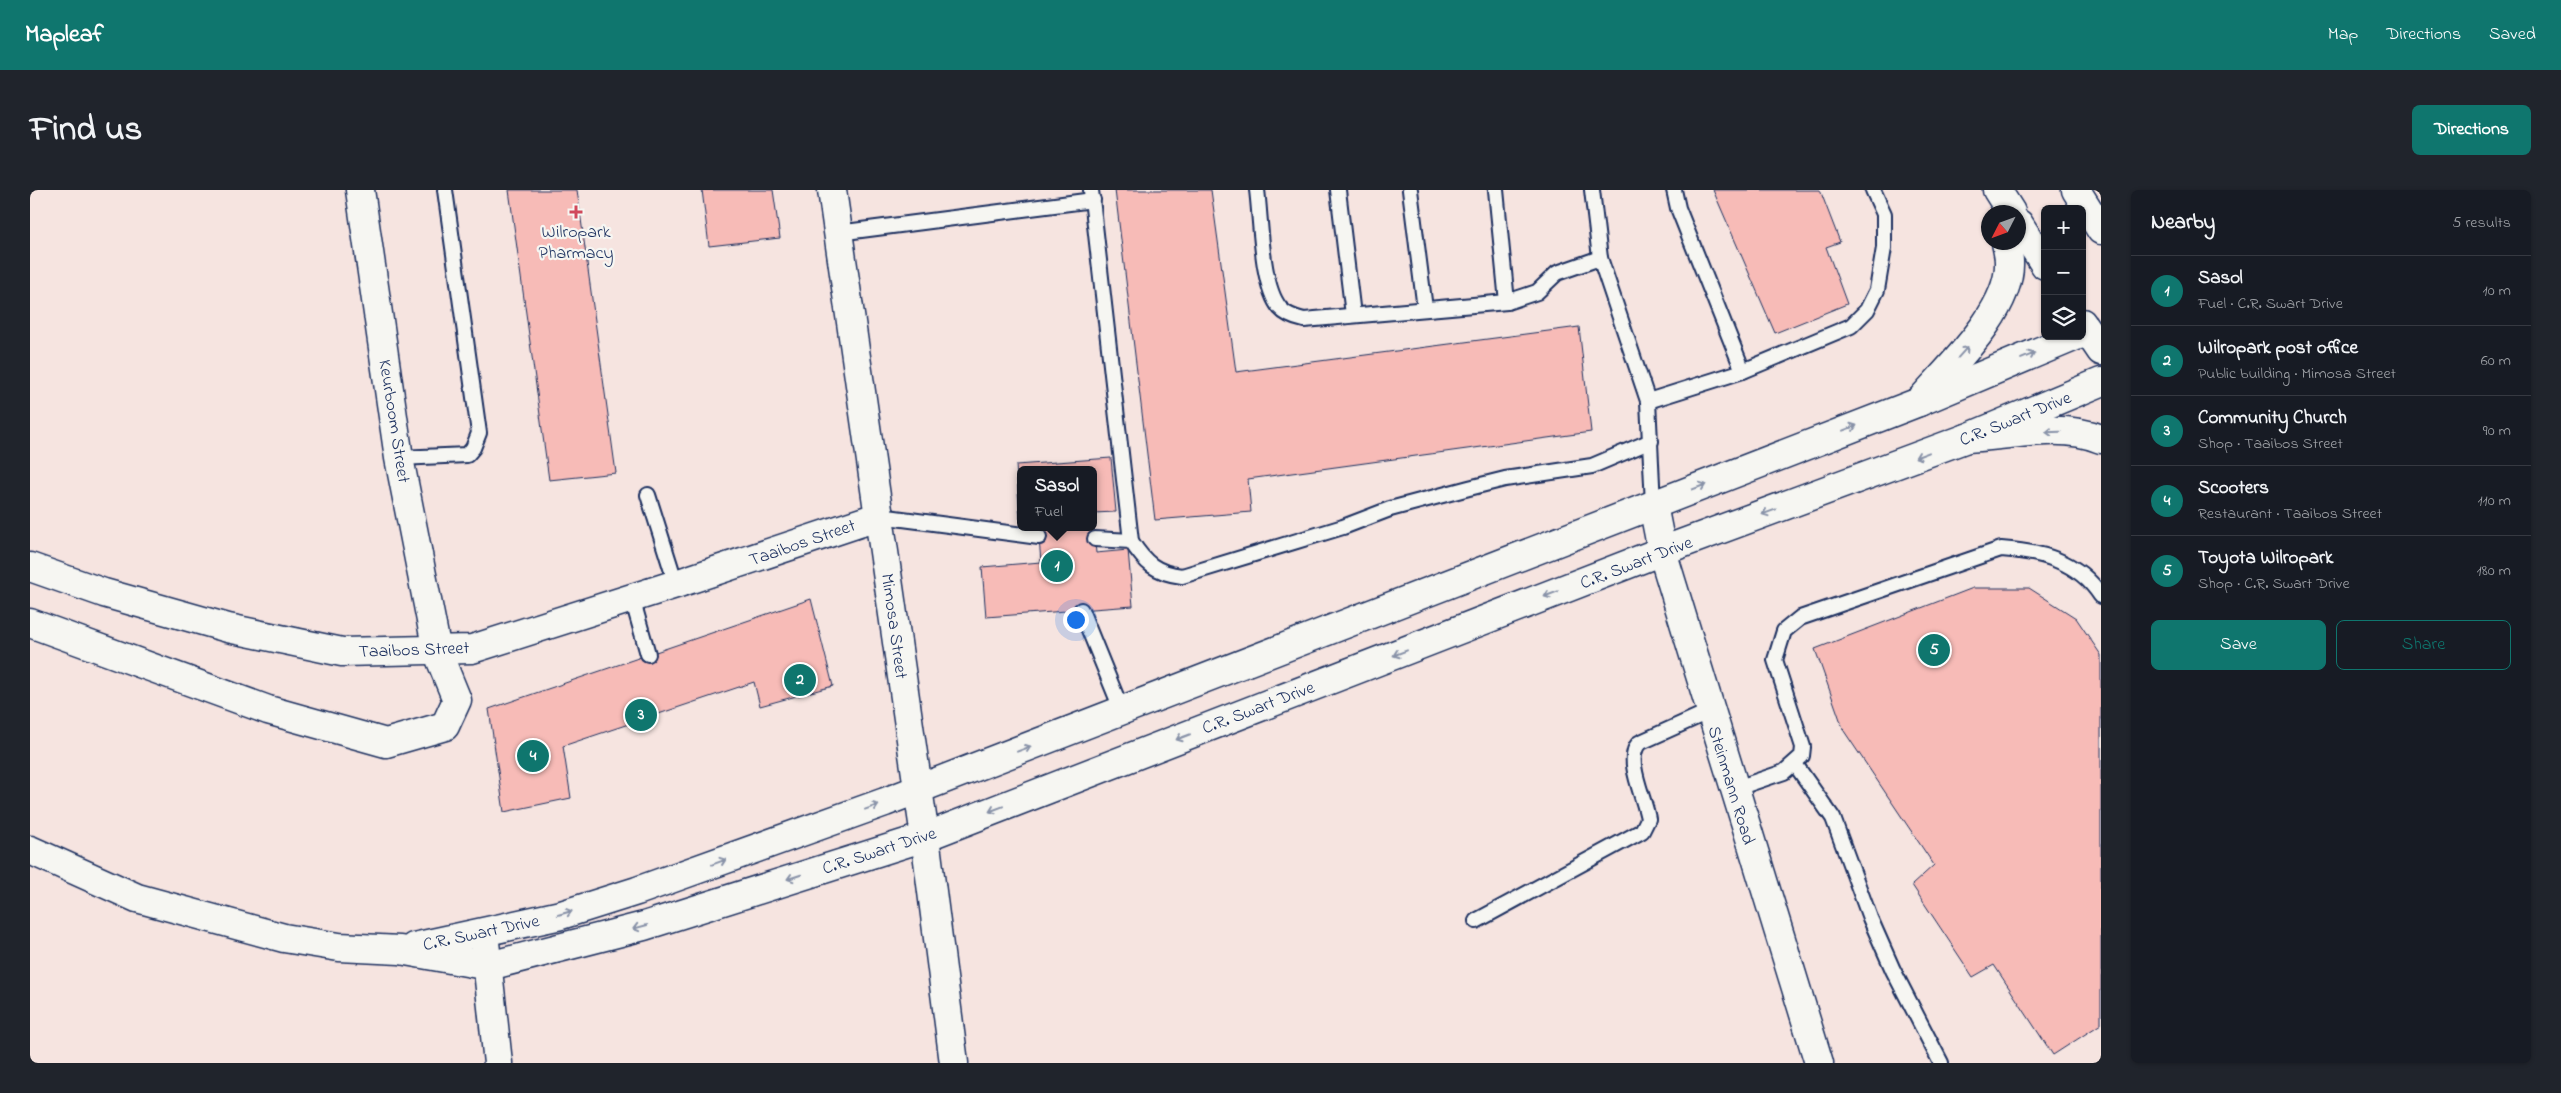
<!DOCTYPE html>
<html lang="en">
<head>
<meta charset="utf-8">
<style>
	body { margin:0; font-family:"Indie Flower",sans-serif; background:#20242c; color:#f1f3f6 }
	.controls { position:absolute; right:15px; top:15px; display:grid; overflow:hidden; border-radius:8px; box-shadow:0 1px 4px #0004 }
	.controls button { width:45px; height:45px; display:grid; place-items:center; padding:0; border:0; border-bottom:1px solid #363941; background:#171b24; color:#f1f3f6; font:25px sans-serif }
	.compass { position:absolute; left:1951px; top:15px; width:45px; height:45px; border-radius:50%; background:#171b24; box-shadow:0 1px 4px #0004; rotate:228deg }
	.you { position:absolute; left:1045px; top:429px; width:18px; height:18px; margin:-12px; border:4px solid #fff; border-radius:50%; background:#1a73e8; box-shadow:0 0 0 8px #1a73e833 }
	.badge { display:grid; place-items:center; width:32px; height:32px; border-radius:50%; background:#0f766e; color:#fff; font-size:16px; font-weight:700 }
	.pin { position:absolute; translate:-50% -50%; border:2px solid #fff; box-shadow:0 1px 5px #0006 }
	.popup { position:absolute; left:987px; top:276px; width:80px; height:65px; box-sizing:border-box; display:grid; place-content:center; border-radius:8px; background:#171b24; filter:drop-shadow(0 1px 4px #0005); font-size:16px; white-space:nowrap; color:#9ea1a6 }
	.popup b { font-size:19px; color:#f1f3f6 }
	.popup::after { content:''; position:absolute; left:50%; top:100%; margin-left:-10px; border:10px solid transparent; border-top-color:#171b24 }
	.list { margin:0; padding:0; list-style:none }
	h2 { display:flex; justify-content:space-between; align-items:center; height:65px; margin:0; padding:0 20px; font-size:21px }
	h2 small { font-size:16px; font-weight:400; color:#9ea1a6 }
	.list li { display:grid; grid-template-columns:32px 1fr auto; gap:15px; align-items:center; box-sizing:border-box; height:70px; padding:0 20px; border-top:1px solid #363941 }
	.list b { display:block; font-size:19px; white-space:nowrap }
	.list p { margin:0; font-size:16px; white-space:nowrap; color:#9ea1a6 }
	.list em { font-size:16px; font-style:normal; color:#9ea1a6 }
	.actions { display:flex; gap:10px; padding:15px 20px }
	.actions a { flex:1; padding:11px 0; border:1px solid #0f766e; border-radius:8px; text-align:center; font-size:18px; color:#0f766e }
	.actions .main { background:#0f766e; color:#fff }
	.icon { flex:none; width:28px; height:28px; fill:none; stroke:currentColor; stroke-width:2; stroke-linecap:round; stroke-linejoin:round }
	.map { position:relative; flex:none; width:2071px; height:873px; overflow:hidden; border-radius:8px }
	header { display:flex; align-items:center; gap:30px; box-sizing:border-box; height:70px; padding:0 25px; background:#0f766e; color:#fff }
	header strong { font-size:24px }
	nav { display:flex; gap:28px; margin-inline-start:auto; font-size:18px }
	.intro { display:flex; align-items:center; justify-content:space-between; box-sizing:border-box; height:120px; padding:0 30px }
	h1 { margin:0; font-size:35px }
	.button { padding:12px 22px; border-radius:8px; background:#0f766e; color:#fff; font-size:18px; font-weight:700 }
	main { display:flex; gap:30px; padding:0 30px }
	aside { flex:1; background:#171b24; border-radius:8px; box-shadow:0 1px 4px #0004 }
	.map>svg:first-child { display:block }
</style>
</head>
<body>
<header>
<strong>Mapleaf</strong>
<nav><a>Map</a><a>Directions</a><a>Saved</a></nav>
</header>
<div class="intro"><h1>Find us</h1><a class="button">Directions</a></div>
<main>
<div class="map">
<svg width="2071" height="873" viewBox="0 0 2071 873">
	<rect width="100%" height="100%" fill="#f6e4e0"/>
	<filter id="ink" filterUnits="userSpaceOnUse"><feTurbulence type="fractalNoise" baseFrequency=".02" numOctaves="2"/><feDisplacementMap in="SourceGraphic" scale="10" xChannelSelector="R" yChannelSelector="G"/><feConvolveMatrix kernelMatrix="1 2 1 2 8 2 1 2 1" color-interpolation-filters="sRGB"/></filter>
	<g filter="url(#ink)">
		<g fill="#f7bbb7" stroke="#1b2f5e">
			<polygon points="479,0 547,0 586,283 519,290"/>
			<polygon points="672,0 743,0 750,48 679,56"/>
			<polygon points="1085,0 1181,0 1206,182 1549,137 1561,242 1218,289 1221,322 1125,330"/>
			<polygon points="1683,0 1790,0 1810,52 1796,57 1817,114 1745,143"/>
			<polygon points="1081,268 1086,322 1063,323 1063,280 991,280 990,329 986,275"/>
			<polygon points="1063,332 1066,363 1098,360 1103,416 956,427 952,377 1011,372 1008,337 1063,337"/>
			<polygon points="1943,398 1999,398 2046,428 2071,465 2071,834 2023,865 1964,775 1943,787 1882,695 1904,675 1814,541 1785,459"/>
			<polygon points="781,409 803,496 730,516 724,492 533,556 541,608 474,622 459,519"/>
		</g>
		<g fill="none" stroke-linecap="round" stroke-linejoin="round">
			<g stroke="#1b2f5e" stroke-width="18">
				<g id="service">
					<path d="M 1061,0 L 1101,351 C 1115,373 1126,383 1152,386 L 1313,337 L 1360,319 L 1439,298 L 1475,289 L 1562,276 L 1621,251"/>
					<path d="M 1227,0 C 1231,30 1231,96 1250,118 C 1256,125 1265,128 1274,130 L 1477,112 L 1507,102 L 1527,83 L 1570,68 L 1618,211 L 1623,315"/>
					<polyline points="1308,0 1323,125"/>
					<polyline points="1380,0 1395,119"/>
					<polyline points="1466,0 1477,112"/>
					<polyline points="1562,0 1570,68"/>
					<polyline points="808,43 1063,10"/>
					<polyline points="1713,181 1821,136 1837,120 1847,100 1854,58 1854,24 1843,0"/>
					<polyline points="1618,211 1713,181 1648,18 1644,0"/>
					<polyline points="369,268 437,265 443,258 449,243 415,0"/>
					<polyline points="618,305 646,394"/>
					<polyline points="850,326 1009,347"/>
					<polyline points="1065,349 1101,351"/>
					<polyline points="602,408 618,464"/>
					<polyline points="1051,420 1092,521"/>
					<polyline points="1765,574 1803,628 1840,728 1863,780 1911,873"/>
					<path d="M 1704,599 L 1754,582 L 1772,566 L 1773,557 L 1745,470 L 1754,441 L 1770,428 L 1971,359 C 2010,362 2048,370 2071,406"/>
					<path d="M 1446,731 L 1612,641 L 1618,629 C 1615,608 1594,570 1609,553 L 1680,521"/>
				</g>
			</g>
			<g stroke="#1b2f5e" stroke-width="31">
				<g id="minor">
					<polyline points="802,0 895,647 924,873"/>
					<polyline points="1623,315 1632,361 1789,873"/>
					<polyline points="0,377 74,403 198,438 312,462 442,459 646,394 850,326"/>
					<polyline points="0,433 238,520 356,553 415,536 427,510 407,461 369,268 330,0"/>
					<polyline points="454,743 468,873"/>
				</g>
			</g>
			<g stroke="#1b2f5e" stroke-width="31">
				<g id="secondary">
					<polyline points="0,660 107,708 254,748 309,757 370,760 459,776 614,736 895,647 1632,361 1937,248 2071,192"/>
					<polyline points="384,757 531,725 607,701 855,612 1889,212 2046,146"/>
				</g>
			</g>
			<g stroke="#1b2f5e" stroke-width="31">
				<g id="primary">
					<polyline points="1967,0 1981,22"/>
					<polyline points="2046,0 2071,40"/>
					<polyline points="1989,34 2015,75"/>
					<polyline points="2052,133 2071,161"/>
					<path d="M 1889,212 C 1919,177 1981,121 1979,72 C 1979,65 1977,59 1976,52"/>
					<path d="M 1937,248 C 1980,246 2031,232 2071,249"/>
				</g>
			</g>
			<use href="#service" stroke="#f6f6f2" stroke-width="14"/>
			<use href="#minor" stroke="#f6f6f2" stroke-width="28"/>
			<use href="#secondary" stroke="#f6f6f2" stroke-width="28"/>
			<use href="#primary" stroke="#f6f6f2" stroke-width="28"/>
		</g>
		<defs><path id="oneway-shaft" d="M-6 0H5M1.5-3L5.5 0L1.5 3" fill="none" stroke-width="1.6" stroke-linecap="round" stroke-linejoin="round" transform="scale(1.25)"/></defs>
		<g stroke="#8892a8">
			<use href="#oneway-shaft" transform="translate(1933 162) rotate(-48)"/>
			<use href="#oneway-shaft" transform="translate(1998 166) rotate(-23)"/>
			<use href="#oneway-shaft" transform="translate(1820 238) rotate(-21)"/>
			<use href="#oneway-shaft" transform="translate(2023 242) rotate(178)"/>
			<use href="#oneway-shaft" transform="translate(1892 265) rotate(159)"/>
			<use href="#oneway-shaft" transform="translate(1669 297) rotate(-21)"/>
			<use href="#oneway-shaft" transform="translate(1739 322) rotate(160)"/>
			<use href="#oneway-shaft" transform="translate(1521 404) rotate(159)"/>
			<use href="#oneway-shaft" transform="translate(1370 463) rotate(159)"/>
			<use href="#oneway-shaft" transform="translate(1153 547) rotate(159)"/>
			<use href="#oneway-shaft" transform="translate(994 559) rotate(-21)"/>
			<use href="#oneway-shaft" transform="translate(842 617) rotate(-20)"/>
			<use href="#oneway-shaft" transform="translate(966 619) rotate(159)"/>
			<use href="#oneway-shaft" transform="translate(689 672) rotate(-20)"/>
			<use href="#oneway-shaft" transform="translate(764 687) rotate(162)"/>
			<use href="#oneway-shaft" transform="translate(535 723) rotate(-16)"/>
			<use href="#oneway-shaft" transform="translate(610 737) rotate(165)"/>
		</g>
	</g>
	<path fill="#d1495b" stroke="#f6f6f2" stroke-width="2" d="M543.5 14.5h5v5h5v5h-5v5h-5v-5h-5v-5h5z"/>
	<g text-anchor="middle" stroke-width="4.5" stroke-linejoin="round" paint-order="stroke">
		<g font-size="18" fill="#1b2f5e" stroke="#f6f6f2">
			<text x="546" y="47">Wilropark<tspan x="546" dy="21">Pharmacy</tspan></text>
		</g>
		<g font-size="18" fill="#1b2f5e" stroke="#f6f6f2">
			<text transform="translate(1985 228) rotate(-22)" y="6">C.R. Swart Drive</text>
			<text transform="translate(365 231) rotate(81)" y="6">Keurboom Street</text>
			<text transform="translate(772 352) rotate(-19)" y="6">Taaibos Street</text>
			<text transform="translate(1606 372) rotate(-21)" y="6">C.R. Swart Drive</text>
			<text transform="translate(865 436) rotate(82)" y="6">Mimosa Street</text>
			<text transform="translate(384 459) rotate(-2)" y="6">Taaibos Street</text>
			<text transform="translate(1228 517) rotate(-21)" y="6">C.R. Swart Drive</text>
			<text transform="translate(1702 595) rotate(73)" y="6">Steinmann Road</text>
			<text transform="translate(849 660) rotate(-18)" y="6">C.R. Swart Drive</text>
			<text transform="translate(451 742) rotate(-12)" y="6">C.R. Swart Drive</text>
		</g>
	</g>
</svg>
<div class="controls">
<button>+</button>
<button>−</button>
<button><svg class="icon" aria-label="layers" viewBox="0 0 24 24"><path d="M12 4l9 5-9 5-9-5zM3 14l9 5 9-5"/></svg></button>
</div>
<svg class="compass" viewBox="-18 -18 36 36"><path d="M0-13l5 13h-10z" fill="#e53935"/><path d="M0 13l5-13h-10z" fill="#9ea1a6"/></svg>
<div class="you"></div>
<div class="pin badge" style="left:1027px;top:376px">1</div>
<div class="popup"><b>Sasol</b>Fuel</div>
<div class="pin badge" style="left:770px;top:490px">2</div>
<div class="pin badge" style="left:611px;top:525px">3</div>
<div class="pin badge" style="left:503px;top:566px">4</div>
<div class="pin badge" style="left:1904px;top:460px">5</div>
</div>
<aside>
<h2>Nearby<small>5 results</small></h2>
<ul class="list">
<li><span class="badge">1</span><div><b>Sasol</b><p>Fuel · C.R. Swart Drive</p></div><em>10 m</em></li>
<li><span class="badge">2</span><div><b>Wilropark post office</b><p>Public building · Mimosa Street</p></div><em>60 m</em></li>
<li><span class="badge">3</span><div><b>Community Church</b><p>Shop · Taaibos Street</p></div><em>90 m</em></li>
<li><span class="badge">4</span><div><b>Scooters</b><p>Restaurant · Taaibos Street</p></div><em>110 m</em></li>
<li><span class="badge">5</span><div><b>Toyota Wilropark</b><p>Shop · C.R. Swart Drive</p></div><em>180 m</em></li>
</ul>
<div class="actions"><a class="main">Save</a><a>Share</a></div>
</aside>
</main>
</body>
</html>
